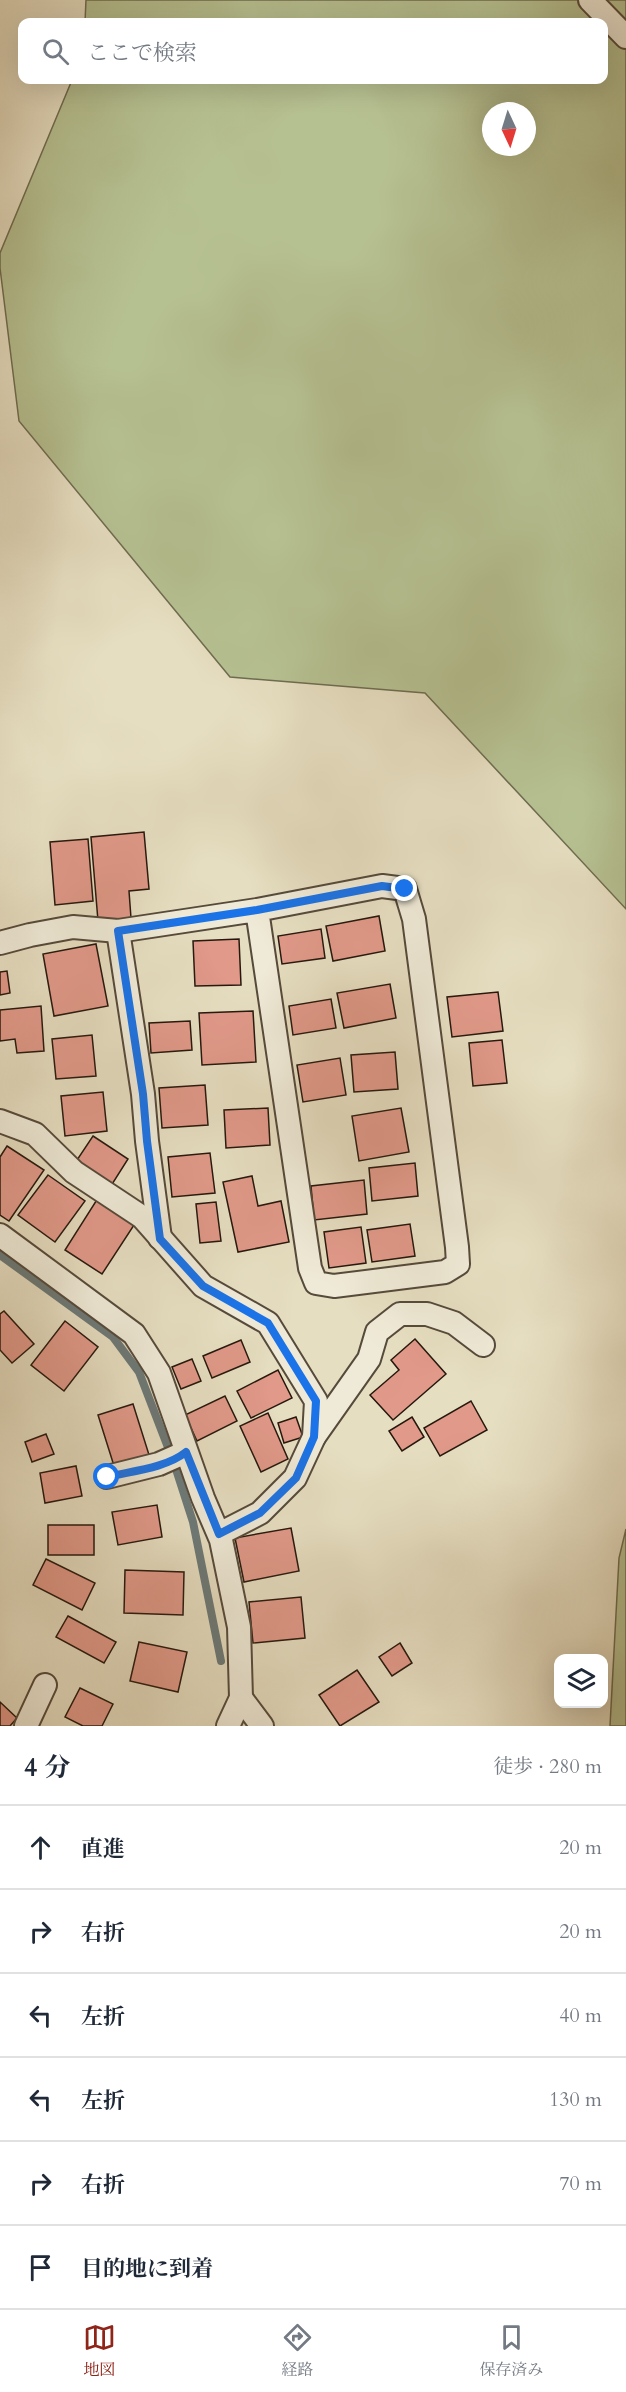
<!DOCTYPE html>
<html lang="ja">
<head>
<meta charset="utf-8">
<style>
	body { margin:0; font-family:Cardo,"Noto Serif JP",serif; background:#f2f2f3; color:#1f2937 }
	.controls { position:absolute; right:18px; bottom:18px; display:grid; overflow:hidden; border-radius:12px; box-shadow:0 6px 24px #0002 }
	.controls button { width:54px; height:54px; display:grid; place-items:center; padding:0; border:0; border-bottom:2px solid #e0e1e3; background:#fff; color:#1f2937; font:30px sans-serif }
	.compass { position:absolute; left:482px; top:102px; width:54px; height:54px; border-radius:50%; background:#fff; box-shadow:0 6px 24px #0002; rotate:176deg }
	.stop { position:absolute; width:18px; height:18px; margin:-14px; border:4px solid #1a73e8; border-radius:50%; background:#fff }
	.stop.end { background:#1a73e8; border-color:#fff; box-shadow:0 2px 6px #0008 }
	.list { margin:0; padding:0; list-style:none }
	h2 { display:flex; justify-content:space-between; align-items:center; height:78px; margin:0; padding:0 24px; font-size:26px }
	h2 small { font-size:20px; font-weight:400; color:#747a83 }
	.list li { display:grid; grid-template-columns:39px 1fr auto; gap:18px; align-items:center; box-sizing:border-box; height:84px; padding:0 24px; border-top:2px solid #e0e1e3 }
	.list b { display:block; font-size:22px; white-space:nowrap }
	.list em { font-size:20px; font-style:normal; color:#747a83 }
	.icon { flex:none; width:33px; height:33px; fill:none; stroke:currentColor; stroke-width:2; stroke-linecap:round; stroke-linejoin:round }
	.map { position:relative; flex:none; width:626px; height:1726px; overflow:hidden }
	.search { position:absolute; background:#fff; box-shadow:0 6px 24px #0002; left:18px; right:18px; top:18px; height:66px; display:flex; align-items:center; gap:15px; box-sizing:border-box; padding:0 21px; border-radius:12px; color:#747a83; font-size:22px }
	.sheet { height:582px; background:#fff }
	nav { display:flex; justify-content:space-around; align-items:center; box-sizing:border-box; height:84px; border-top:2px solid #e0e1e3; background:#fff; font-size:16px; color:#747a83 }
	nav a { display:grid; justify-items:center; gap:3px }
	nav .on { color:#8f2418 }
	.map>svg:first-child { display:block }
</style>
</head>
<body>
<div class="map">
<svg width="626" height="1726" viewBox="0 0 626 1726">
	<rect width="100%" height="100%" fill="#e6dec1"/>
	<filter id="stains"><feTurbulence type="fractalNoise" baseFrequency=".00333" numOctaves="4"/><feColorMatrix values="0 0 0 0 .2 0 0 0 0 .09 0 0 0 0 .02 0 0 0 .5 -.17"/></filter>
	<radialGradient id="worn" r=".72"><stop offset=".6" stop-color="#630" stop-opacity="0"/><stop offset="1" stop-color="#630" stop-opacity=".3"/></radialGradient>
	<g fill="#b6c192" stroke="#6e6c50" stroke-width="1.5" fill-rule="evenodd">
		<path d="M 86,0 L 626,0 L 626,909 L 425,693 L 230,677 L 19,421 L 0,268 L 0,253 L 72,80 L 604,80 L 604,22 L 85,22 ZM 491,111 L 527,111 L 527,147 L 491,147 Z"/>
		<polygon points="626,1529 626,1726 610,1726 619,1558"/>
	</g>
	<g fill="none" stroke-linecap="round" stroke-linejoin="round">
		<polyline stroke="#6c7977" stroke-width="8" points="0,1255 113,1337 139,1372 174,1463 193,1522 221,1661"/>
	</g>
	<g fill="#e19989" stroke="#26180e" stroke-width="1.5">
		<polygon points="144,832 149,889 129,891 131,918 98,921 91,837"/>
		<polygon points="88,839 93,901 55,905 50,842"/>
		<polygon points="379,916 385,951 333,961 326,926"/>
		<polygon points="321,929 325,958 282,964 278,936"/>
		<polygon points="239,939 241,985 195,986 193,941"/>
		<polygon points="96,944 108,1006 54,1016 43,954"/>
		<polygon points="7,971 10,993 0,995 0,972"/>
		<polygon points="390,984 396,1018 344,1028 337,993"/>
		<polygon points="498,992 503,1031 452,1037 447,997"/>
		<polygon points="331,999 336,1028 293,1035 289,1006"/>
		<polygon points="41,1006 44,1051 17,1053 15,1039 0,1041 0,1010"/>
		<polygon points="253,1011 256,1062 202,1065 199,1013"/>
		<polygon points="190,1021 192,1050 151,1053 149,1023"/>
		<polygon points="92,1035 96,1076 56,1079 52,1039"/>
		<polygon points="502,1040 507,1083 473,1086 469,1043"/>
		<polygon points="395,1052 398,1089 354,1092 351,1055"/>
		<polygon points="340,1058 346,1095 303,1102 297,1065"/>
		<polygon points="205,1085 208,1125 162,1128 159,1088"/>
		<polygon points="103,1092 107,1131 65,1136 61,1096"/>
		<polygon points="268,1108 270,1145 226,1148 224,1110"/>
		<polygon points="401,1108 409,1152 359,1161 352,1116"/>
		<polygon points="93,1136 128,1159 109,1189 73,1166"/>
		<polygon points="7,1146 44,1170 9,1221 0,1215 0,1157"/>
		<polygon points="210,1153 215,1193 172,1197 168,1157"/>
		<polygon points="415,1163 418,1196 372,1201 369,1168"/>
		<polygon points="48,1175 85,1201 55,1242 18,1215"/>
		<polygon points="252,1176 258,1206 281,1201 289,1242 238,1252 223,1182"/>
		<polygon points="364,1180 367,1214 314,1220 311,1186"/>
		<polygon points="98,1198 136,1222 102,1274 65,1250"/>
		<polygon points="216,1202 221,1241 200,1243 196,1204"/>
		<polygon points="410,1224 415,1256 372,1262 367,1230"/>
		<polygon points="361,1227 366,1263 329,1268 324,1232"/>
		<polygon points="4,1311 34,1344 12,1363 0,1350 0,1314"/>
		<polygon points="65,1321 98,1347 64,1391 31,1365"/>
		<polygon points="415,1339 446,1374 393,1420 370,1395 399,1370 391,1360"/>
		<polygon points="241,1340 250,1362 212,1378 203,1356"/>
		<polygon points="192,1359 201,1381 181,1389 172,1367"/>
		<polygon points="278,1370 292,1398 251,1418 237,1391"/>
		<polygon points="225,1396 237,1421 197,1441 185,1415"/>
		<polygon points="471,1401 487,1430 440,1456 424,1428"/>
		<polygon points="133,1404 150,1458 115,1469 98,1415"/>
		<polygon points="268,1413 288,1459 261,1472 240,1426"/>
		<polygon points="296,1417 303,1437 284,1443 278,1423"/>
		<polygon points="412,1417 424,1437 402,1451 389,1431"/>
		<polygon points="46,1434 54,1454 32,1462 25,1442"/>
		<polygon points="76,1466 82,1496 45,1503 40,1473"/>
		<polygon points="157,1505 162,1537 118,1545 112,1512"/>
		<rect x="48" y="1525" width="46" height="30"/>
		<polygon points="291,1528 299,1571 244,1582 235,1538"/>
		<polygon points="46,1559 95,1583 82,1610 33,1585"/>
		<polygon points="125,1570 184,1572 183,1615 124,1613"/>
		<polygon points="301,1597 305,1638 253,1643 249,1602"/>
		<polygon points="68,1616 116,1642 104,1663 56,1637"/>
		<polygon points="139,1642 187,1652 178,1692 130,1681"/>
		<polygon points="400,1643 412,1663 392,1676 379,1657"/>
		<polygon points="357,1670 379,1702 340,1726 319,1695"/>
		<polygon points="80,1688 113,1704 102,1726 83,1726 65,1717"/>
		<polygon points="0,1702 17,1718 10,1726 0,1726"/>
	</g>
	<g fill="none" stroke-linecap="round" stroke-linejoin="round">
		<g stroke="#564a3b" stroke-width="26">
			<g id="minor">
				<polyline points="590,0 626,37"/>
				<polyline points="118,931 143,1094 147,1141 160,1238"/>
				<polyline points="0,943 30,935 73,927 118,931 257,910 382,886 405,889 414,919 457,1247 458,1264 445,1272 334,1286 316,1283 310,1268 257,910"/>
				<polyline points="0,1121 35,1134 74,1172 142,1217 203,1286 268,1323 316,1401 314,1437 295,1478 260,1513 219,1534"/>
				<polyline points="0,1235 134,1334 159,1373 203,1498 221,1540 239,1627 241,1698 228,1726"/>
				<polyline points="314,1437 369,1359 377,1332 400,1314 427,1314 454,1323 483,1345"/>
				<polyline points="107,1477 159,1464 186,1452"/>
				<polyline points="241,1698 262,1726"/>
				<polyline points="26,1726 45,1685"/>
			</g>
		</g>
		<use href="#minor" stroke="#efead7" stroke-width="22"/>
	</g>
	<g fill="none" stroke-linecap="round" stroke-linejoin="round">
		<path stroke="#1a73e8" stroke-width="8" d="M 107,1477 C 132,1471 166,1468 186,1452 L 219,1534 L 260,1513 L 296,1478 L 314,1437 L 316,1401 L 268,1323 L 203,1286 L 160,1239 L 147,1141 L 143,1094 L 118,931 L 257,910 L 382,886 L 405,889"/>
	</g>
	<rect width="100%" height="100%" filter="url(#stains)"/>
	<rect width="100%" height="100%" fill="url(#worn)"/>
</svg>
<div class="controls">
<button><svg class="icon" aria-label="layers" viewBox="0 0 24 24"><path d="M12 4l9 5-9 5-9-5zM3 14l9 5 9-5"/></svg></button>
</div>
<svg class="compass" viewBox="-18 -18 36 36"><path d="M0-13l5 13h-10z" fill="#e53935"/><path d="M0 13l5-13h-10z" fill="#747a83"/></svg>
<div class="stop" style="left:107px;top:1477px"></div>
<div class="stop end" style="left:405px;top:889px"></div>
<div class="search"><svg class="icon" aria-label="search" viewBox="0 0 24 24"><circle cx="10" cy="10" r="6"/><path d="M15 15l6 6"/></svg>ここで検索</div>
</div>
<section class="sheet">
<h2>4 分<small>徒歩 · 280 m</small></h2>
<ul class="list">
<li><svg class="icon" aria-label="ahead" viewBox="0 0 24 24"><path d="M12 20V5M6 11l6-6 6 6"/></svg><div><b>直進</b></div><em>20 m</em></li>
<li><svg class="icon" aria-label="right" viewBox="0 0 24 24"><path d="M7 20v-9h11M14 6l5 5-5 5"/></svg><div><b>右折</b></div><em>20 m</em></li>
<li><svg class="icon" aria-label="left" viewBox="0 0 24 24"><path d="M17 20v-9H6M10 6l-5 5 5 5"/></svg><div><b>左折</b></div><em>40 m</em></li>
<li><svg class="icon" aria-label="left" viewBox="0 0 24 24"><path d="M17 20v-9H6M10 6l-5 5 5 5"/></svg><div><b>左折</b></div><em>130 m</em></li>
<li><svg class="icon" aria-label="right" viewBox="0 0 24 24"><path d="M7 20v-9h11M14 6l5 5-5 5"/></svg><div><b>右折</b></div><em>70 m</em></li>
<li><svg class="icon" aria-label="arrive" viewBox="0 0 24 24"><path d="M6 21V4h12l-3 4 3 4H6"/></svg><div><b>目的地に到着</b></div></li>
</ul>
</section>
<nav>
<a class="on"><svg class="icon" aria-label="map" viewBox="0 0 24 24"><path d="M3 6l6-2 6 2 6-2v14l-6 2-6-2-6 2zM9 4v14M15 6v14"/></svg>地図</a>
<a><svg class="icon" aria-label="directions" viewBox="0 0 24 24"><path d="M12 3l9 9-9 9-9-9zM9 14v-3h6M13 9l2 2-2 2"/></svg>経路</a>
<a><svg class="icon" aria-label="saved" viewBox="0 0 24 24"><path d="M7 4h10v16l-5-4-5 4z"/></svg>保存済み</a>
</nav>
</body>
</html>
